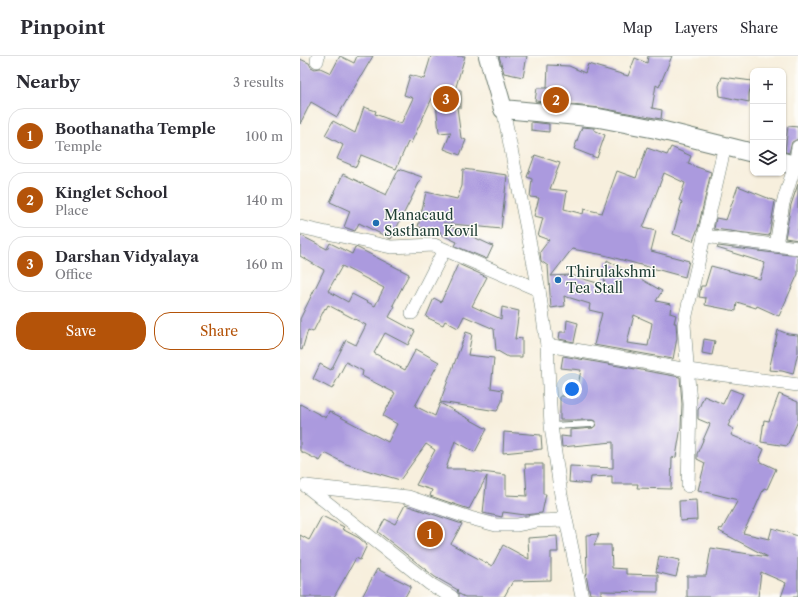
<!DOCTYPE html>
<html lang="en">
<head>
<meta charset="utf-8">
<style>
	body { margin:0; font-family:"Libre Caslon Text",serif; background:#f7f7f7; color:#2b2b33 }
	.controls { position:absolute; right:12px; top:12px; display:grid; overflow:hidden; border-radius:8px; box-shadow:0 1px 3px #0004 }
	.controls button { width:36px; height:36px; display:grid; place-items:center; padding:0; border:0; border-bottom:1px solid #e1e1e2; background:#fff; color:#2b2b33; font:20px sans-serif }
	.you { position:absolute; left:272px; top:333px; width:14px; height:14px; margin:-10px; border:3px solid #fff; border-radius:50%; background:#1a73e8; box-shadow:0 0 0 6px #1a73e833 }
	.badge { display:grid; place-items:center; width:26px; height:26px; border-radius:50%; background:#b45309; color:#fff; font-size:13px; font-weight:700 }
	.pin { position:absolute; translate:-50% -50%; border:2px solid #fff; box-shadow:0 1px 4px #0006 }
	.list { margin:0; padding:0; list-style:none }
	h2 { display:flex; justify-content:space-between; align-items:center; height:52px; margin:0; padding:0 16px; font-size:17px }
	h2 small { font-size:13px; font-weight:400; color:#7c7c81 }
	.list li { display:grid; grid-template-columns:26px 1fr auto; gap:12px; align-items:center; box-sizing:border-box; height:56px; margin:0 8px 8px; padding:0 8px; border:1px solid #e1e1e2; border-radius:16px }
	.list b { display:block; font-size:15px; white-space:nowrap }
	.list p { margin:0; font-size:13px; white-space:nowrap; color:#7c7c81 }
	.list em { font-size:13px; font-style:normal; color:#7c7c81 }
	.actions { display:flex; gap:8px; padding:12px 16px }
	.actions a { flex:1; padding:9px 0; border:1px solid #b45309; border-radius:16px; text-align:center; font-size:14px; color:#b45309 }
	.actions .main { background:#b45309; color:#fff }
	.icon { flex:none; width:22px; height:22px; fill:none; stroke:currentColor; stroke-width:2; stroke-linecap:round; stroke-linejoin:round }
	.map { position:relative; flex:none; width:498px; height:541px; overflow:hidden }
	header { display:flex; align-items:center; gap:24px; box-sizing:border-box; height:56px; padding:0 20px; background:#fff; border-bottom:1px solid #e1e1e2 }
	header strong { font-size:19px }
	nav { display:flex; gap:22px; margin-inline-start:auto; font-size:14px }
	main { display:flex }
	aside { flex:1; background:#fff }
	.map>svg:first-child { display:block }
</style>
</head>
<body>
<header>
<strong>Pinpoint</strong>
<nav><a>Map</a><a>Layers</a><a>Share</a></nav>
</header>
<main>
<aside>
<h2>Nearby<small>3 results</small></h2>
<ul class="list">
<li><span class="badge">1</span><div><b>Boothanatha Temple</b><p>Temple</p></div><em>100 m</em></li>
<li><span class="badge">2</span><div><b>Kinglet School</b><p>Place</p></div><em>140 m</em></li>
<li><span class="badge">3</span><div><b>Darshan Vidyalaya</b><p>Office</p></div><em>160 m</em></li>
</ul>
<div class="actions"><a class="main">Save</a><a>Share</a></div>
</aside>
<div class="map">
<svg width="498" height="541" viewBox="0 0 498 541">
	<rect width="100%" height="100%" fill="#fdfcf7"/>
	<filter id="ink" filterUnits="userSpaceOnUse"><feTurbulence type="fractalNoise" baseFrequency=".025" numOctaves="2"/><feDisplacementMap in="SourceGraphic" scale="8" xChannelSelector="R" yChannelSelector="G"/><feConvolveMatrix kernelMatrix="1 2 1 2 8 2 1 2 1" color-interpolation-filters="sRGB"/></filter>
	<filter id="wash" filterUnits="userSpaceOnUse"><feTurbulence type="fractalNoise" baseFrequency=".012" numOctaves="4" result="noise"/><feDisplacementMap in="SourceGraphic" scale="16" xChannelSelector="R" yChannelSelector="G"/><feGaussianBlur stdDeviation="0.9" result="paint"/><feColorMatrix in="noise" values="0 0 0 0 0 0 0 0 0 0 0 0 0 0 0 0 0 1.4 0 .05"/><feComposite in="paint" operator="in"/></filter>
	<g filter="url(#wash)">
		<rect width="100%" height="100%" fill="#f7efdd"/>
		<g id="blocks">
			<g fill="#ab9ade" fill-rule="evenodd">
				<polygon points="40,0 54,7 57,0 73,0 37,61 11,46 0,68 0,3 9,7 11,11 15,13 20,12 31,17"/>
				<polygon points="131,0 165,0 155,34 161,34 161,51 157,51 161,82 166,84 160,99 144,93 151,76 139,77 135,36 111,87 108,86 96,113 61,99 56,111 37,103 43,89 25,79 33,65 55,77 64,51 76,55 75,58 101,68 113,42 104,39 110,19 124,23"/>
				<polygon points="199,0 227,0 223,21 204,17"/>
				<polygon points="348,0 372,0 359,31 356,29 352,52 362,54 361,63 300,52 235,45 237,32 247,32 248,9 269,10 285,17 288,8 328,20 335,2 347,7"/>
				<polygon points="422,21 452,25 449,37 449,46 420,40 419,30"/>
				<polygon points="231,66 249,68 249,76 231,74"/>
				<polygon points="488,70 498,71 498,83 492,86 489,97 485,96"/>
				<polygon points="282,71 294,72 294,74 305,79 297,102 274,93"/>
				<path d="M 371,91 L 391,100 L 388,108 L 411,116 L 398,172 L 393,185 L 373,178 L 382,146 L 379,144 L 385,127 L 364,117 L 343,172 L 356,175 L 351,195 L 389,205 L 385,221 L 304,199 L 272,193 L 251,220 L 270,219 L 304,229 L 307,204 L 362,235 L 356,245 L 371,248 L 370,257 L 376,259 L 374,267 L 376,267 L 377,282 L 373,303 L 294,289 L 302,257 L 289,254 L 290,248 L 264,240 L 265,250 L 251,252 L 248,210 L 241,205 L 240,196 L 249,184 L 238,180 L 243,162 L 234,160 L 239,142 L 230,141 L 232,123 L 227,121 L 235,99 L 260,107 L 250,133 L 267,135 L 264,153 L 283,158 L 284,153 L 302,157 L 317,115 L 336,122 L 347,92 L 367,99 ZM 334,259 L 352,267 L 348,290 L 327,287 Z"/>
				<polygon points="99,113 122,121 91,183 59,167 55,175 44,171 50,155 30,146 43,118 86,139"/>
				<polygon points="163,113 207,119 201,173 143,167 193,190 187,203 155,190 157,186 140,178 141,176 118,171 126,136 157,143 162,130"/>
				<polygon points="498,128 498,184 485,182 491,149"/>
				<polygon points="438,130 475,145 469,180 414,173 416,162 426,164"/>
				<path d="M 0,179 L 27,193 L 30,187 L 52,198 L 55,191 L 58,192 L 109,218 L 93,249 L 95,250 L 89,261 L 115,275 L 108,289 L 85,277 L 74,297 L 105,314 L 116,293 L 139,306 L 115,350 L 135,360 L 140,347 L 187,373 L 175,396 L 155,385 L 146,413 L 166,413 L 165,414 L 206,419 L 206,439 L 227,440 L 225,408 L 243,408 L 243,438 L 246,438 L 242,457 L 225,459 L 203,456 L 202,461 L 183,457 L 187,420 L 169,453 L 130,440 L 132,434 L 116,429 L 135,394 L 126,388 L 100,424 L 46,408 L 25,397 L 20,405 L 0,395 L 0,348 L 26,362 L 29,355 L 88,386 L 97,368 L 83,360 L 95,337 L 62,320 L 63,315 L 46,306 L 32,333 L 13,323 L 20,308 L 31,314 L 46,284 L 56,289 L 66,269 L 28,249 L 26,253 L 25,252 L 13,276 L 8,274 L 2,294 L 0,293 L 0,263 L 24,214 L 0,200 ZM 42,210 L 84,232 L 75,250 L 52,238 L 48,246 L 28,235 Z"/>
				<polygon points="418,190 498,200 498,218 479,260 457,250 456,252 437,246 436,255 405,249 406,242 399,241 401,230 405,230 411,210 460,223 465,207 417,192"/>
				<polygon points="158,208 187,221 172,250 201,263 202,251 219,255 215,283 222,282 222,301 208,301 196,294 194,273 164,260 158,272 145,265 143,269 126,261 134,242 141,246"/>
				<polygon points="267,264 278,267 274,286 259,283 260,276 266,276"/>
				<polygon points="478,274 488,278 498,279 498,296 493,318 482,315 469,314"/>
				<polygon points="166,276 172,278 168,299 194,302 191,332 203,334 202,345 197,355 140,346"/>
				<polygon points="404,283 415,285 412,299 402,297"/>
				<polygon points="263,300 380,321 382,348 381,371 376,401 372,402 371,433 337,432 338,428 312,428 312,420 291,421 290,428 269,426 270,410 313,412 313,386 262,391 261,380 270,381 270,374 293,372 296,368 296,365 292,364 260,364 260,340 276,340 281,314 261,312"/>
				<polygon points="430,333 443,338 428,370 434,373 431,379 464,393 459,405 476,413 467,433 464,432 453,457 443,477 469,483 472,472 498,480 498,541 481,541 486,527 461,516 458,541 387,541 387,520 406,520 411,492 468,501 419,475 420,472 422,473 438,444 398,434 405,407 397,403 397,398 410,368 398,363 398,354 404,340 423,348"/>
				<polygon points="479,338 498,346 498,365 487,390 461,386 464,364 469,365"/>
				<polygon points="204,376 241,379 242,393 203,397"/>
				<polygon points="396,444 397,464 380,465 379,445"/>
				<polygon points="105,449 162,468 151,488 192,510 203,489 229,503 228,482 257,480 258,496 251,496 251,524 213,525 204,541 165,541 159,538 157,535 158,534 135,521 78,476 85,463 95,468"/>
				<polygon points="22,460 44,471 42,473 59,482 67,489 60,504 56,502 34,541 0,541 0,479 9,484"/>
				<polygon points="299,478 294,489 311,489 312,512 326,513 326,518 358,519 358,536 301,535 301,539 290,538 286,519 287,518 286,479"/>
				<polygon points="359,500 380,504 376,521 356,516"/>
				<polygon points="77,513 111,530 105,541 62,541"/>
			</g>
		</g>
	</g>
	<g filter="url(#ink)">
		<use href="#blocks" fill-opacity="0" stroke="#6b7b6f" stroke-width="1"/>
		<g fill="none" stroke-linecap="round" stroke-linejoin="round">
			<g stroke="#6b7b6f" stroke-width="8">
				<polyline id="lane" points="251,370 292,368"/>
			</g>
			<g stroke="#6b7b6f" stroke-width="14">
				<g id="street">
					<polyline points="17,5 18,0"/>
					<polyline points="203,53 239,234 247,289 251,370 261,439 282,541"/>
					<polyline points="0,171 91,191 134,189 239,234"/>
					<polyline points="404,180 498,192"/>
					<polyline points="476,189 483,147 495,109 498,91"/>
					<polyline points="112,257 144,194"/>
					<polyline points="247,289 388,314 498,329"/>
					<polyline points="6,430 108,441 170,462 196,469 217,469 237,465 266,464"/>
					<polyline points="6,430 130,528 152,541"/>
					<polyline points="388,430 390,348 384,268 425,89"/>
				</g>
			</g>
			<g stroke="#6b7b6f" stroke-width="20">
				<g id="secondary">
					<polyline points="188,0 203,53 299,62 356,73 453,97"/>
					<polyline points="483,106 498,110"/>
				</g>
			</g>
			<use href="#lane" stroke="#fff" stroke-width="6"/>
			<use href="#street" stroke="#fff" stroke-width="13"/>
			<use href="#secondary" stroke="#fff" stroke-width="18"/>
		</g>
	</g>
	<g fill="#1f6fb2" stroke="#fdfcf7" stroke-width="1.5">
		<circle cx="76" cy="167" r="4"/>
		<circle cx="258" cy="224" r="4"/>
	</g>
	<g text-anchor="middle" stroke-width="3" stroke-linejoin="round" paint-order="stroke">
		<g font-size="14" fill="#1f3d34" stroke="#fdfcf7" text-anchor="start">
			<text x="84" y="164">Manacaud<tspan x="84" dy="16">Sastham Kovil</tspan></text>
			<text x="266" y="221">Thirulakshmi<tspan x="266" dy="16">Tea Stall</tspan></text>
		</g>
	</g>
</svg>
<div class="controls">
<button>+</button>
<button>−</button>
<button><svg class="icon" aria-label="layers" viewBox="0 0 24 24"><path d="M12 4l9 5-9 5-9-5zM3 14l9 5 9-5"/></svg></button>
</div>
<div class="you"></div>
<div class="pin badge" style="left:130px;top:478px">1</div>
<div class="pin badge" style="left:256px;top:44px">2</div>
<div class="pin badge" style="left:146px;top:43px">3</div>
</div>
</main>
</body>
</html>
